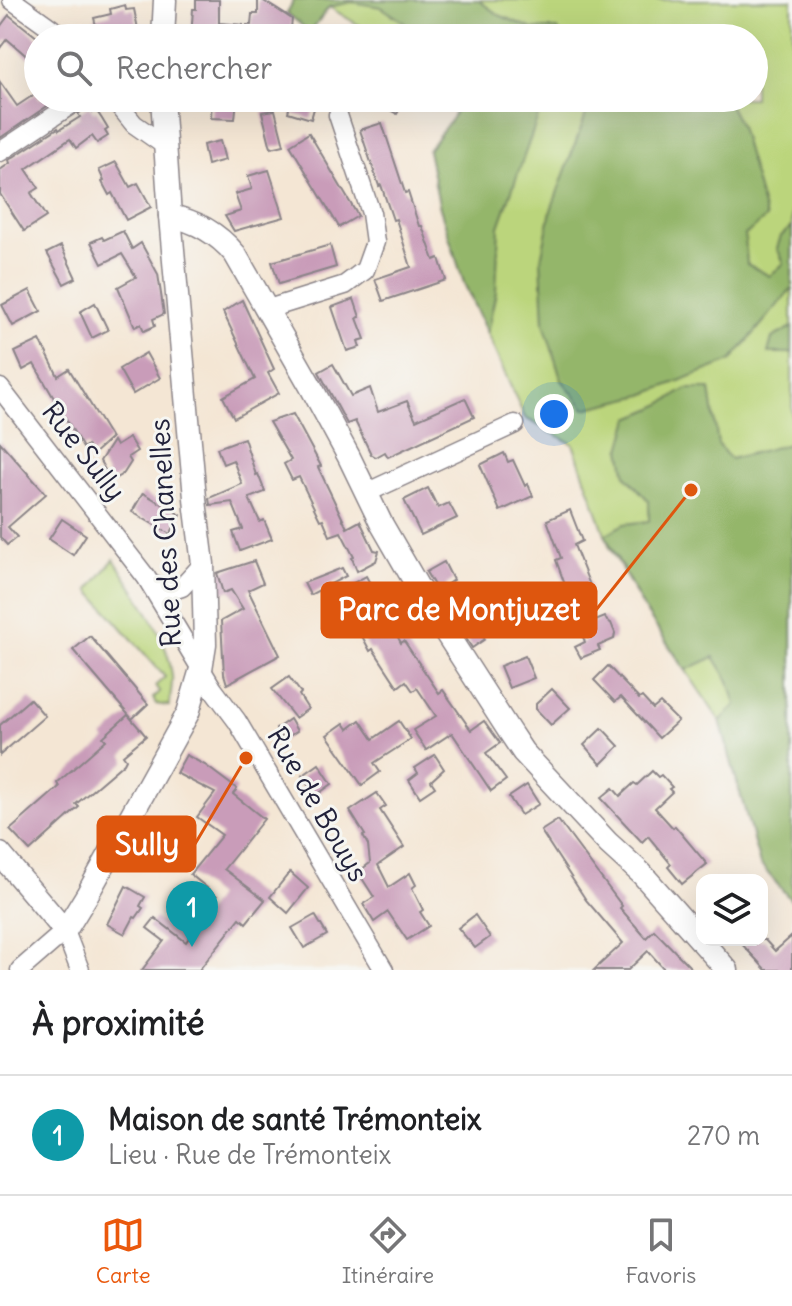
<!DOCTYPE html>
<html lang="fr">
<head>
<meta charset="utf-8">
<style>
	body { margin:0; font-family:Delius,sans-serif; background:#f6f6f6; color:#202124 }
	.controls { position:absolute; right:24px; bottom:24px; display:grid; overflow:hidden; border-radius:16px; box-shadow:0 8px 32px #0002 }
	.controls button { width:72px; height:72px; display:grid; place-items:center; padding:0; border:0; border-bottom:2px solid #e0e0e0; background:#fff; color:#202124; font:40px sans-serif }
	.you { position:absolute; left:554px; top:414px; width:28px; height:28px; margin:-20px; border:6px solid #fff; border-radius:50%; background:#1a73e8; box-shadow:0 0 0 12px #1a73e833 }
	.badge { display:grid; place-items:center; width:52px; height:52px; border-radius:50%; background:#ea580c; color:#fff; font-size:26px; font-weight:700 }
	.pin { position:absolute; translate:-50% -66px; filter:drop-shadow(0 2px 4px #0008) }
	.pin::after { content:''; position:absolute; top:42px; width:28px; height:24px; background:inherit; clip-path:polygon(0 0,100% 0,50% 100%) }
	.list { margin:0; padding:0; list-style:none }
	h2 { display:flex; justify-content:space-between; align-items:center; height:104px; margin:0; padding:0 32px; font-size:34px }
	h2 small { font-size:26px; font-weight:400; color:#757577 }
	.list li { display:grid; grid-template-columns:52px 1fr auto; gap:24px; align-items:center; box-sizing:border-box; height:120px; padding:0 32px; border-top:2px solid #e0e0e0 }
	.list b { display:block; font-size:30px; white-space:nowrap }
	.list p { margin:0; font-size:26px; white-space:nowrap; color:#757577 }
	.list em { font-size:26px; font-style:normal; color:#757577 }
	.icon { flex:none; width:44px; height:44px; fill:none; stroke:currentColor; stroke-width:2; stroke-linecap:round; stroke-linejoin:round }
	.map { position:relative; flex:none; width:792px; height:970px; overflow:hidden }
	.search { position:absolute; background:#fff; box-shadow:0 8px 32px #0002; left:24px; right:24px; top:24px; height:88px; display:flex; align-items:center; gap:20px; box-sizing:border-box; padding:0 28px; border-radius:44px; color:#757577; font-size:30px }
	.sheet { height:224px; background:#fff }
	nav { display:flex; justify-content:space-around; align-items:center; box-sizing:border-box; height:112px; border-top:2px solid #e0e0e0; background:#fff; font-size:22px; color:#757577 }
	nav a { display:grid; justify-items:center; gap:4px }
	nav .on { color:#ea580c }
	.map>svg:first-child { display:block }
</style>
</head>
<body>
<div class="map">
<svg width="792" height="970" viewBox="0 0 792 970">
	<rect width="100%" height="100%" fill="#f6f6f2"/>
	<filter id="ink" filterUnits="userSpaceOnUse"><feTurbulence type="fractalNoise" baseFrequency=".0125" numOctaves="2"/><feDisplacementMap in="SourceGraphic" scale="16" xChannelSelector="R" yChannelSelector="G"/><feConvolveMatrix kernelMatrix="1 2 1 2 8 2 1 2 1" color-interpolation-filters="sRGB"/></filter>
	<filter id="wash" filterUnits="userSpaceOnUse"><feTurbulence type="fractalNoise" baseFrequency=".006" numOctaves="4" result="noise"/><feDisplacementMap in="SourceGraphic" scale="32" xChannelSelector="R" yChannelSelector="G"/><feGaussianBlur stdDeviation="1.8" result="paint"/><feColorMatrix in="noise" values="0 0 0 0 0 0 0 0 0 0 0 0 0 0 0 0 0 1.4 0 .05"/><feComposite in="paint" operator="in"/></filter>
	<g filter="url(#wash)">
		<rect width="100%" height="100%" fill="#f4e6d4"/>
		<g fill="#bbd57b" stroke="#6e7c5b" stroke-width="2">
			<polygon points="294,0 792,0 792,901 760,864 720,721 644,609 610,548 573,444 525,418 464,283 440,208 428,150 452,118 463,98 754,98 754,38 380,38 329,7 310,32 287,13"/>
			<path d="M 114,559 C 136,595 167,633 172,675 C 173,685 170,696 169,706 L 156,704 L 153,698 L 160,692 L 155,686 L 165,677 L 89,590 Z"/>
		</g>
		<g fill="#94b66b" stroke="#5b6c53" stroke-width="2">
			<polygon points="294,0 478,0 499,15 533,29 557,29 566,38 413,38 405,23 381,7 352,2 329,7 310,32 287,13"/>
			<polygon points="463,98 543,98 539,114 499,227 496,292 487,333 464,283 440,208 428,150 452,118"/>
			<polygon points="589,98 720,98 729,104 740,126 766,218 745,235 747,264 770,276 784,263 777,248 781,236 792,226 792,288 731,361 643,395 585,409 561,379 544,323 541,259 551,210 585,117"/>
			<polygon points="792,327 792,353 768,353 772,338"/>
			<polygon points="687,389 710,389 718,444 730,459 792,443 792,901 760,864 720,721 736,705 729,681 714,657 686,670 644,609 605,535 624,524 649,521 649,501 626,476 621,449 630,418 654,408"/>
		</g>
		<g id="blocks">
			<g fill="#c99cb9">
				<polygon points="196,0 219,0 219,23 243,25 242,38 191,38 193,9 196,9"/>
				<polygon points="258,0 262,0 292,19 290,38 249,38 247,25 251,25 252,14 258,14"/>
				<polygon points="125,5 126,10 134,9 138,29 99,38 94,18 111,14 110,9"/>
				<polygon points="9,15 38,38 38,66 7,39 0,48 0,27"/>
				<polygon points="0,82 17,106 38,92 38,98 59,98 0,138"/>
				<polygon points="212,98 237,98 235,119 211,118"/>
				<polygon points="292,98 317,98 311,119 288,112"/>
				<polygon points="368,98 406,98 397,114"/>
				<polygon points="89,106 93,112 96,110 102,119 108,129 105,131 108,136 97,143 92,136 76,148 70,139 26,169 39,188 31,193 46,217 24,231 0,194 0,170 10,163 9,160 58,128 59,130 80,117 78,114"/>
				<polygon points="275,110 284,145 271,148 262,112"/>
				<polygon points="382,123 405,193 408,192 419,226 422,226 434,260 439,258 446,280 383,301 375,279 411,267 396,219 393,220 381,185 379,186 360,130"/>
				<polygon points="309,133 358,216 339,227 290,145"/>
				<polygon points="220,141 225,160 207,165 203,145"/>
				<polygon points="116,162 130,187 138,183 151,207 126,220 112,193 109,195 102,182 104,181 99,170"/>
				<polygon points="269,170 284,217 234,231 225,216 241,211 235,194 252,189 248,176"/>
				<polygon points="123,231 132,249 141,243 158,274 164,314 153,319 155,326 144,331 141,324 135,327 118,287 136,277 122,254 102,264 91,242 102,237 104,240"/>
				<polygon points="330,245 336,267 279,284 272,262"/>
				<polygon points="61,246 76,278 64,284 47,253"/>
				<polygon points="30,290 41,311 13,326 2,305"/>
				<polygon points="354,299 360,317 357,318 365,339 358,341 360,347 347,351 332,307"/>
				<polygon points="242,300 274,369 268,373 279,393 234,418 223,397 255,379 223,312"/>
				<polygon points="95,303 108,330 92,338 80,312"/>
				<polygon points="40,340 58,376 69,369 111,438 92,455 87,445 83,448 34,364 23,370 15,352"/>
				<polygon points="146,353 160,378 133,394 119,369"/>
				<polygon points="333,364 351,396 370,388 378,412 407,401 416,420 465,398 474,417 388,457 385,452 376,457 371,454 355,421 347,424 319,372"/>
				<polygon points="293,414 321,466 318,467 347,528 360,521 374,550 379,551 376,561 357,571 352,558 354,557 341,532 330,536 323,519 320,520 299,477 292,480 284,464 291,460 269,422"/>
				<polygon points="129,438 137,451 128,457 131,462 124,473 111,481 100,461 113,441 116,446"/>
				<polygon points="244,438 256,475 258,474 265,492 249,498 260,522 264,520 272,539 240,551 233,532 243,529 232,502 210,505 209,498 242,484 233,460 223,464 217,448"/>
				<polygon points="0,442 46,494 8,527 17,537 7,545 0,537"/>
				<polygon points="504,453 508,462 513,460 525,486 528,484 533,496 500,511 480,465"/>
				<polygon points="428,488 438,508 449,503 457,518 421,535 404,500"/>
				<polygon points="143,493 181,515 170,534 132,512"/>
				<polygon points="570,510 582,541 574,545 591,588 569,596 556,560 561,558 547,520"/>
				<polygon points="62,519 86,535 73,555 49,539"/>
				<polygon points="254,561 263,583 248,590 280,655 227,684 224,674 221,621 243,609 231,590 223,593 217,573"/>
				<polygon points="444,562 453,580 446,585 465,620 471,616 485,639 472,648 426,572"/>
				<polygon points="342,568 346,576 310,595 304,583"/>
				<polygon points="366,576 401,643 404,641 439,693 443,690 471,730 484,721 500,743 486,753 506,780 491,791 452,733 426,750 413,730 436,716 417,688 413,691 406,681 398,687 373,649 370,651 362,636 366,634 342,589"/>
				<polygon points="585,613 589,615 593,622 605,617 607,621 611,623 615,633 614,639 598,646 600,650 581,658 575,647 585,642 575,617"/>
				<polygon points="90,636 148,704 132,719 73,650"/>
				<polygon points="525,656 534,678 509,688 500,666"/>
				<polygon points="608,666 639,699 642,697 653,709 660,703 678,721 659,738 621,697 615,702 594,680"/>
				<polygon points="289,677 301,693 299,695 308,709 295,718 272,689"/>
				<polygon points="552,689 570,708 551,725 536,709 536,704"/>
				<polygon points="30,699 45,716 0,755 0,725"/>
				<polygon points="128,715 146,736 123,755 126,759 124,763 76,804 79,807 30,851 10,830 59,787 57,783 106,740 103,737"/>
				<polygon points="290,719 297,731 283,740 276,729"/>
				<polygon points="360,720 373,739 399,721 411,739 374,763 380,772 362,785 327,735 344,723 348,729"/>
				<polygon points="602,728 619,746 601,764 584,745"/>
				<polygon points="186,755 205,765 237,789 233,794 264,819 224,869 265,900 246,923 240,918 199,970 142,970 164,941 147,928 155,918 186,942 217,896 190,874 222,835 197,817 215,793 176,773"/>
				<polygon points="435,755 444,769 431,781 435,787 420,797 409,780 418,773 415,768"/>
				<polygon points="319,764 332,784 315,796 302,776"/>
				<polygon points="652,771 658,777 661,775 672,787 669,789 672,792 655,808 673,828 675,826 707,864 682,884 668,867 671,864 648,836 642,842 601,798 613,788 620,796 634,783 637,785"/>
				<polygon points="527,785 539,804 521,815 509,797"/>
				<polygon points="377,793 386,806 380,810 404,847 378,865 389,887 410,873 416,885 412,888 423,910 420,912 429,926 407,940 388,912 374,922 363,904 374,897 358,872 370,863 368,845 363,836 365,835 350,811"/>
				<polygon points="558,820 622,906 620,908 646,938 654,930 693,970 665,970 648,951 628,970 594,970 623,943 586,900 541,831"/>
				<polygon points="290,872 308,888 288,913 270,897"/>
				<polygon points="126,886 145,897 140,906 143,908 136,918 134,917 125,934 107,924"/>
				<polygon points="315,915 327,935 304,948 292,928"/>
				<polygon points="475,915 490,937 475,948 458,928"/>
				<polygon points="792,936 792,970 766,970 738,940 765,940 775,951"/>
			</g>
		</g>
	</g>
	<g filter="url(#ink)">
		<use href="#blocks" fill-opacity="0" stroke="#8b8488" stroke-width="2"/>
		<g fill="none" stroke-linecap="round" stroke-linejoin="round">
			<g stroke="#8b8488" stroke-width="21">
				<g id="minor">
					<polyline points="12,0 65,38"/>
					<polyline points="113,98 134,124 167,147"/>
					<polyline points="0,152 81,98"/>
					<polyline points="268,309 345,285 365,270 375,242 371,213 338,115"/>
					<polyline points="0,388 146,577 213,689 237,721 384,970"/>
					<polyline points="366,493 515,424"/>
					<polyline points="150,583 167,592 182,587 203,564"/>
					<polyline points="20,970 65,931 80,970"/>
				</g>
			</g>
			<g stroke="#8b8488" stroke-width="25">
				<g id="tertiary">
					<polyline points="163,38 165,0"/>
					<path d="M 170,216 C 197,221 218,234 235,254 L 310,385 L 349,457 L 381,523 L 430,608 L 509,731 L 523,752 L 608,843 L 642,874 L 727,970"/>
					<polyline points="0,854 65,931 87,895 188,713 201,669 205,644 203,564 196,509 170,216 162,98"/>
				</g>
			</g>
			<use href="#minor" stroke="#fff" stroke-width="18"/>
			<use href="#tertiary" stroke="#fff" stroke-width="22"/>
		</g>
	</g>
	<g text-anchor="middle" stroke-width="6" stroke-linejoin="round" paint-order="stroke">
		<g font-size="28" fill="#22223b" stroke="#f6f6f2">
			<text transform="translate(84 451) rotate(52)" y="10">Rue Sully</text>
			<text transform="translate(165 533) rotate(-93)" y="10">Rue des Chanelles</text>
			<text transform="translate(318 804) rotate(60)" y="10">Rue de Bouys</text>
		</g>
	</g>
	<path fill="none" stroke="#de560e" stroke-width="3" d="M691 490L596 610M246 758L195 844"/>
	<g fill="#de560e" stroke="#f6f6f2" stroke-width="3">
		<circle cx="691" cy="490" r="8"/>
		<circle cx="246" cy="758" r="8"/>
	</g>
	<g fill="#de560e" stroke="#de560e" stroke-width="3">
		<rect x="322" y="583" width="274" height="54" rx="8"/>
		<rect x="98" y="817" width="97" height="54" rx="8"/>
	</g>
	<g font-size="30" text-anchor="middle" font-weight="bold" fill="#fff">
		<text x="459" y="620">Parc de Montjuzet</text>
		<text x="147" y="855">Sully</text>
	</g>
</svg>
<div class="controls">
<button><svg class="icon" aria-label="layers" viewBox="0 0 24 24"><path d="M12 4l9 5-9 5-9-5zM3 14l9 5 9-5"/></svg></button>
</div>
<div class="you"></div>
<div class="pin badge" style="left:192px;top:947px;background:#0f9aa8">1</div>
<div class="search"><svg class="icon" aria-label="search" viewBox="0 0 24 24"><circle cx="10" cy="10" r="6"/><path d="M15 15l6 6"/></svg>Rechercher</div>
</div>
<section class="sheet">
<h2>À proximité<small></small></h2>
<ul class="list">
<li><span class="badge" style="background:#0f9aa8">1</span><div><b>Maison de santé Trémonteix</b><p>Lieu · Rue de Trémonteix</p></div><em>270 m</em></li>
</ul>
</section>
<nav>
<a class="on"><svg class="icon" aria-label="map" viewBox="0 0 24 24"><path d="M3 6l6-2 6 2 6-2v14l-6 2-6-2-6 2zM9 4v14M15 6v14"/></svg>Carte</a>
<a><svg class="icon" aria-label="directions" viewBox="0 0 24 24"><path d="M12 3l9 9-9 9-9-9zM9 14v-3h6M13 9l2 2-2 2"/></svg>Itinéraire</a>
<a><svg class="icon" aria-label="saved" viewBox="0 0 24 24"><path d="M7 4h10v16l-5-4-5 4z"/></svg>Favoris</a>
</nav>
</body>
</html>
